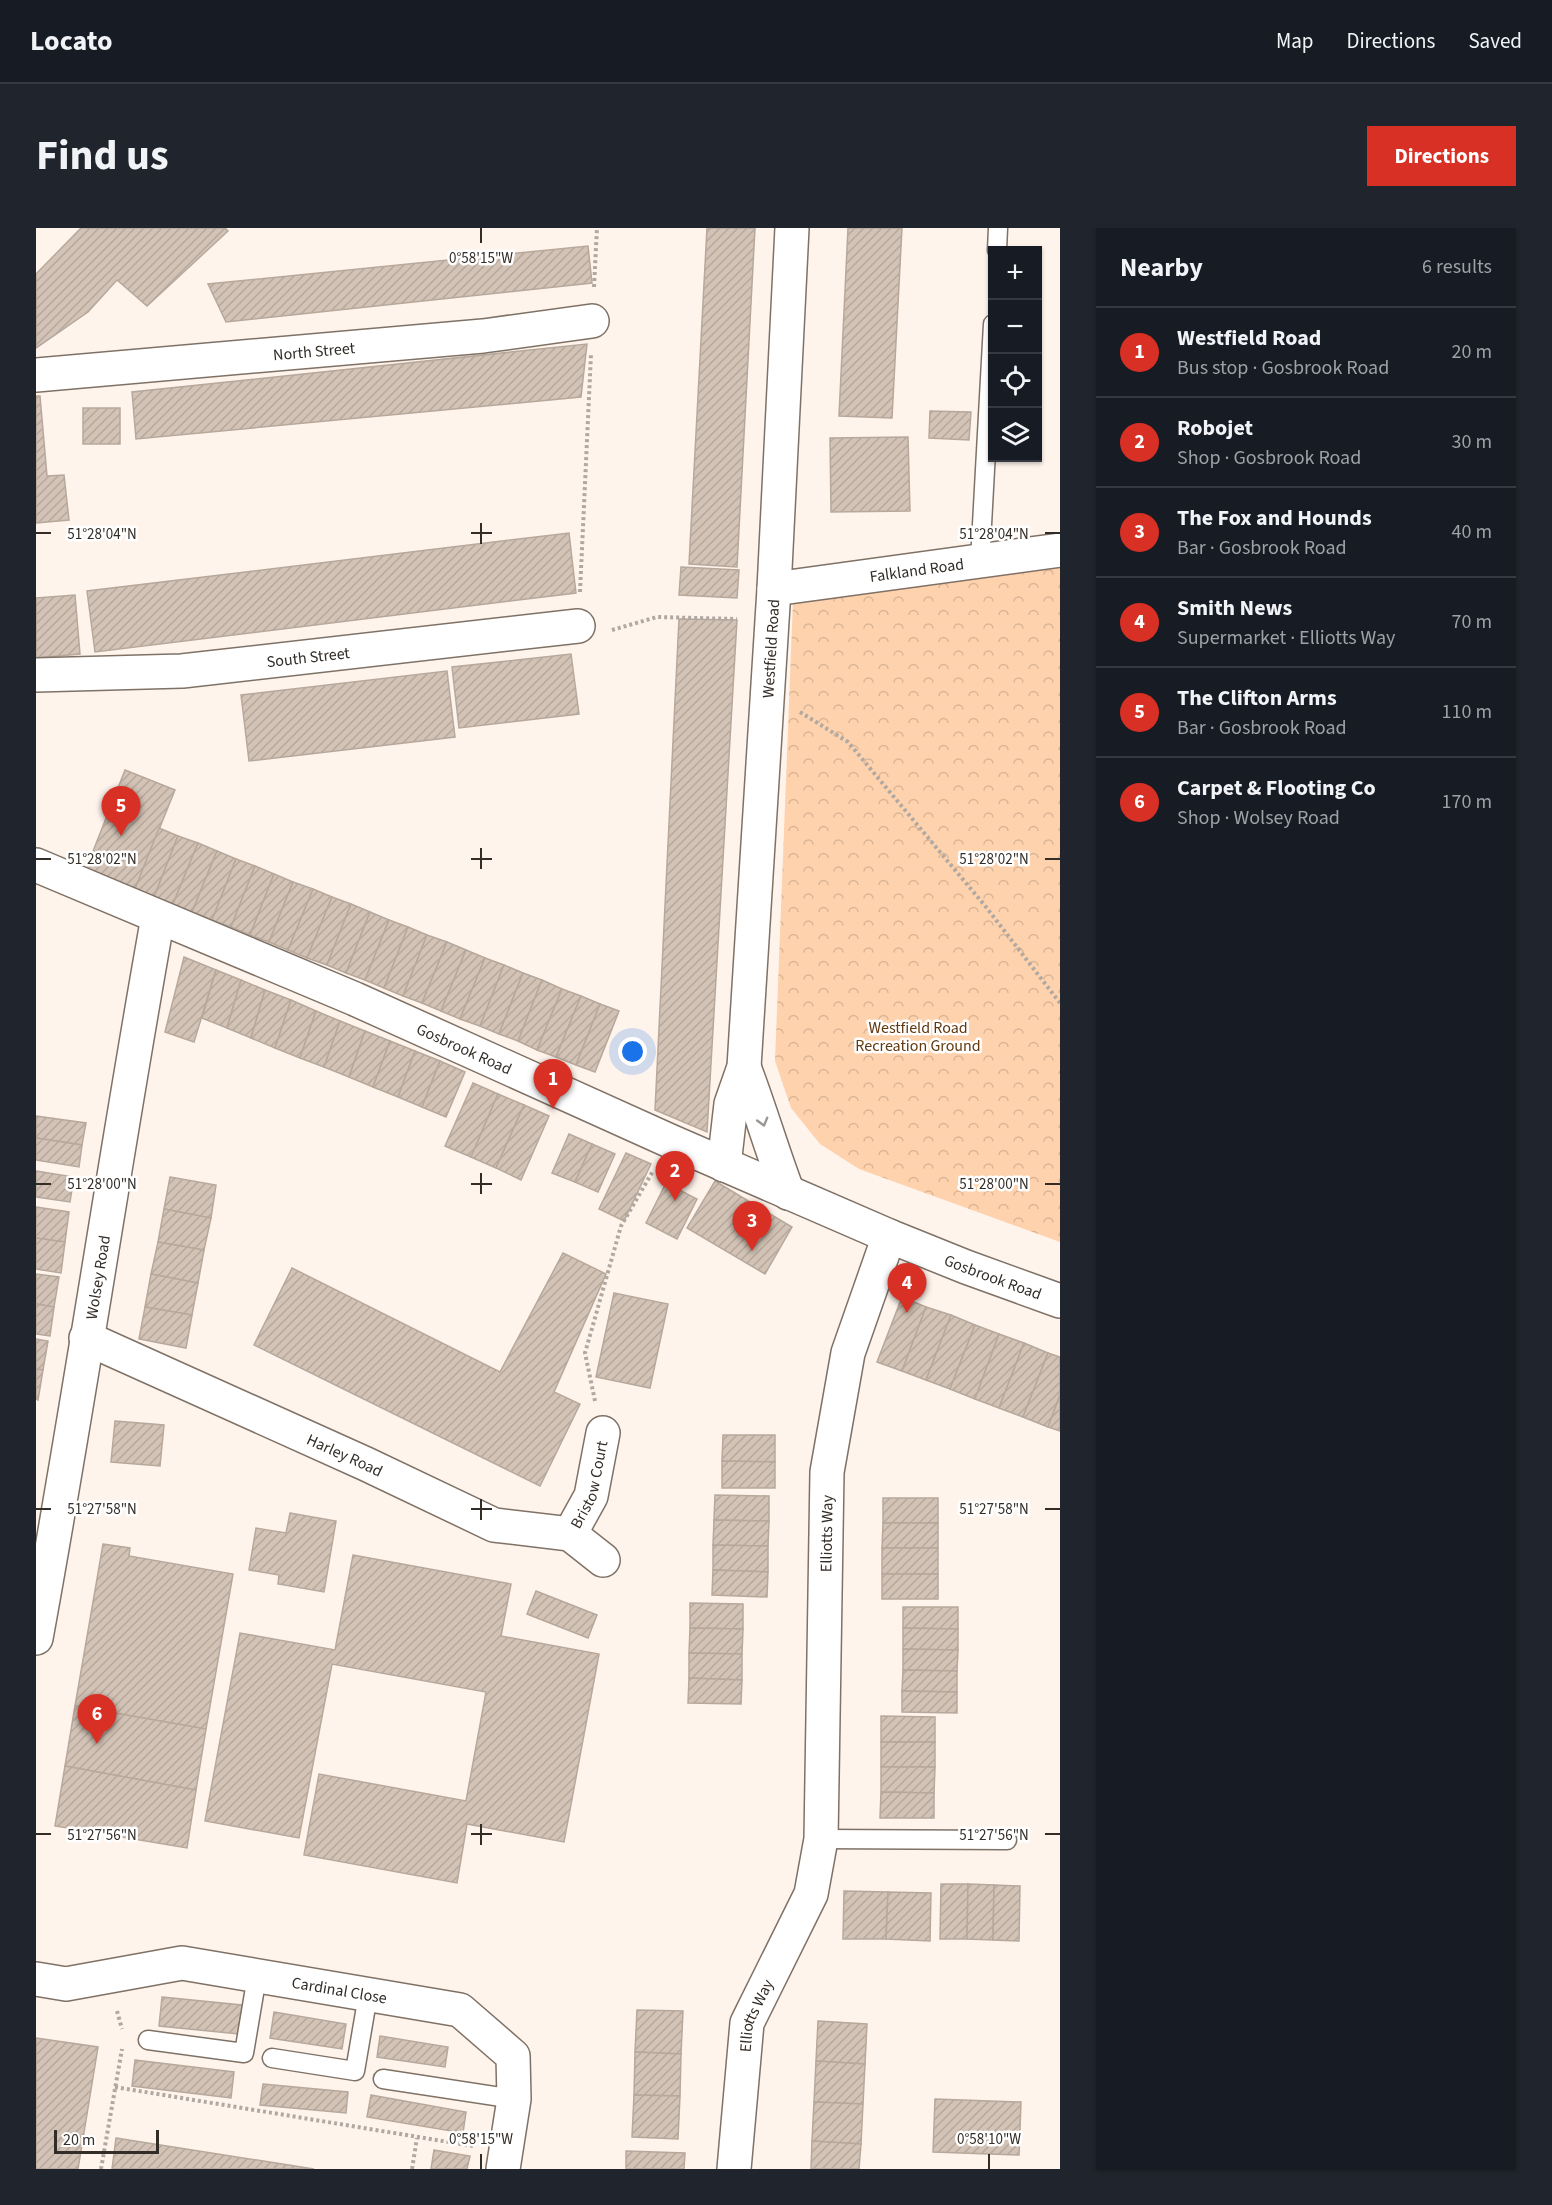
<!DOCTYPE html>
<html lang="en">
<head>
<meta charset="utf-8">
<style>
	body { margin:0; font-family:"Source Sans 3",sans-serif; background:#20242c; color:#f1f3f6 }
	.controls { position:absolute; right:18px; top:18px; display:grid; overflow:hidden; border-radius:0px; box-shadow:0 2px 4px #0004 }
	.controls button { width:54px; height:54px; display:grid; place-items:center; padding:0; border:0; border-bottom:2px solid #363941; background:#171b24; color:#f1f3f6; font:30px sans-serif }
	.scale { position:absolute; left:18px; bottom:15px; width:105px; box-sizing:border-box; padding-left:6px; border:3px solid #332d28; border-top:0; font-size:16px; line-height:21px; white-space:nowrap; color:#332d28; -webkit-text-stroke:4px #fff; paint-order:stroke }
	.you { position:absolute; left:597px; top:824px; width:21px; height:21px; margin:-15px; border:4px solid #fff; border-radius:50%; background:#1a73e8; box-shadow:0 0 0 9px #1a73e833 }
	.badge { display:grid; place-items:center; width:39px; height:39px; border-radius:50%; background:#d93025; color:#fff; font-size:20px; font-weight:700 }
	.pin { position:absolute; translate:-50% -50px; filter:drop-shadow(0 2px 3px #0008) }
	.pin::after { content:''; position:absolute; top:32px; width:21px; height:18px; background:inherit; clip-path:polygon(0 0,100% 0,50% 100%) }
	.list { margin:0; padding:0; list-style:none }
	h2 { display:flex; justify-content:space-between; align-items:center; height:78px; margin:0; padding:0 24px; font-size:26px }
	h2 small { font-size:20px; font-weight:400; color:#9ea1a6 }
	.list li { display:grid; grid-template-columns:39px 1fr auto; gap:18px; align-items:center; box-sizing:border-box; height:90px; padding:0 24px; border-top:2px solid #363941 }
	.list b { display:block; font-size:22px; white-space:nowrap }
	.list p { margin:0; font-size:20px; white-space:nowrap; color:#9ea1a6 }
	.list em { font-size:20px; font-style:normal; color:#9ea1a6 }
	.icon { flex:none; width:33px; height:33px; fill:none; stroke:currentColor; stroke-width:2; stroke-linecap:round; stroke-linejoin:round }
	.map { position:relative; flex:none; width:1024px; height:1941px; overflow:hidden; border-radius:0px }
	header { display:flex; align-items:center; gap:36px; box-sizing:border-box; height:84px; padding:0 30px; background:#171b24; border-bottom:2px solid #363941 }
	header strong { font-size:28px }
	nav { display:flex; gap:33px; margin-inline-start:auto; font-size:21px }
	.intro { display:flex; align-items:center; justify-content:space-between; box-sizing:border-box; height:144px; padding:0 36px }
	h1 { margin:0; font-size:42px }
	.button { padding:15px 27px; border-radius:0px; background:#d93025; color:#fff; font-size:21px; font-weight:700 }
	main { display:flex; gap:36px; padding:0 36px }
	aside { flex:1; background:#171b24; border-radius:0px; box-shadow:0 2px 4px #0004 }
	.map>svg:first-child { display:block }
</style>
</head>
<body>
<header>
<strong>Locato</strong>
<nav><a>Map</a><a>Directions</a><a>Saved</a></nav>
</header>
<div class="intro"><h1>Find us</h1><a class="button">Directions</a></div>
<main>
<div class="map">
<svg width="1024" height="1941" viewBox="0 0 1024 1941">
	<defs>
		<pattern id="forest-crowns" width="20" height="18" patternUnits="userSpaceOnUse" patternTransform="scale(1.5)"><rect width="20" height="18" fill="#fed2ad"/><path d="M2 6a3 3 0 1 1 6 0M12 15a3 3 0 1 1 6 0" fill="none" stroke="#dab595"/></pattern>
		<pattern id="building-hatch" width="6" height="6" patternUnits="userSpaceOnUse" patternTransform="scale(1.5)"><rect width="6" height="6" fill="#d3c3b6"/><path d="M-1 1l2-2M0 6l6-6M5 7l2-2" fill="none" stroke="#b6a89c"/></pattern>
	</defs>
	<rect width="100%" height="100%" fill="#fef4ec"/>
	<polygon fill="url(#forest-crowns)" points="1024,336 1024,1014 823,941 784,916 755,880 739,833 757,372"/>
	<g fill="url(#building-hatch)" stroke="#b7a89b" stroke-width="1.5">
		<polygon points="45,0 189,0 192,3 111,78 81,52 52,84 0,120 0,46"/>
		<polygon points="671,0 719,0 701,339 653,336"/>
		<polygon points="812,0 866,0 856,190 803,188"/>
		<polygon points="552,18 556,55 190,94 172,56"/>
		<polygon points="551,116 545,169 100,211 96,164"/>
		<polygon points="0,168 4,168 11,248 28,247 33,292 0,295"/>
		<rect x="47" y="180" width="37" height="36"/>
		<polygon points="894,183 935,184 933,212 893,210"/>
		<polygon points="872,209 874,283 795,284 794,210"/>
		<polygon points="533,305 540,365 59,424 51,363"/>
		<polygon points="645,339 703,342 701,370 643,367"/>
		<polygon points="39,367 44,426 0,430 0,370"/>
		<polygon points="643,391 701,392 671,904 619,882"/>
		<polygon points="535,426 543,486 423,500 416,439"/>
		<polygon points="411,443 419,509 213,533 205,467"/>
		<polygon points="89,542 139,562 99,661 50,641"/>
		<polygon points="123,600 142,608 118,669 99,661"/>
		<polygon points="142,608 162,615 137,676 118,669"/>
		<polygon points="162,615 181,623 156,684 137,676"/>
		<polygon points="181,623 200,631 176,692 156,684"/>
		<polygon points="200,631 219,638 195,699 176,692"/>
		<polygon points="219,638 238,646 214,707 195,699"/>
		<polygon points="238,646 257,654 233,714 214,707"/>
		<polygon points="257,654 277,661 252,722 233,714"/>
		<polygon points="277,661 296,669 271,730 252,722"/>
		<polygon points="296,669 315,676 291,737 271,730"/>
		<polygon points="315,676 334,684 310,745 291,737"/>
		<polygon points="334,684 353,692 329,752 310,745"/>
		<polygon points="353,692 372,699 348,760 329,752"/>
		<polygon points="372,699 391,707 367,768 348,760"/>
		<polygon points="391,707 411,714 386,775 367,768"/>
		<polygon points="411,714 430,722 405,783 386,775"/>
		<polygon points="430,722 449,730 424,791 405,783"/>
		<polygon points="148,729 180,742 158,814 129,804"/>
		<polygon points="449,730 468,737 444,798 424,791"/>
		<polygon points="468,737 487,745 463,806 444,798"/>
		<polygon points="180,742 205,752 191,800 166,790"/>
		<polygon points="487,745 506,752 482,813 463,806"/>
		<polygon points="205,752 229,762 215,810 191,800"/>
		<polygon points="506,752 526,761 501,822 482,813"/>
		<polygon points="526,761 545,768 520,829 501,822"/>
		<polygon points="229,762 255,772 239,820 215,810"/>
		<polygon points="545,768 564,776 540,837 520,829"/>
		<polygon points="255,772 280,783 264,830 239,820"/>
		<polygon points="564,776 583,783 559,844 540,837"/>
		<polygon points="280,783 304,793 288,839 264,830"/>
		<polygon points="304,793 329,803 313,849 288,839"/>
		<polygon points="329,803 354,813 337,859 313,849"/>
		<polygon points="354,813 379,823 362,869 337,859"/>
		<polygon points="379,823 404,833 386,879 362,869"/>
		<polygon points="404,833 429,844 410,889 386,879"/>
		<polygon points="437,855 462,866 435,929 409,918"/>
		<polygon points="462,866 488,877 460,940 435,929"/>
		<polygon points="488,877 513,888 485,952 460,940"/>
		<polygon points="0,888 50,895 46,917 0,910"/>
		<polygon points="533,906 556,916 539,954 516,945"/>
		<polygon points="0,910 46,917 43,939 0,932"/>
		<polygon points="556,916 579,926 562,964 539,954"/>
		<polygon points="590,925 615,936 588,993 563,981"/>
		<polygon points="0,943 38,949 34,974 0,969"/>
		<polygon points="134,949 180,957 175,990 128,981"/>
		<polygon points="679,953 756,999 729,1046 651,1000"/>
		<polygon points="630,955 661,971 641,1011 610,995"/>
		<polygon points="0,979 33,984 29,1014 0,1010"/>
		<polygon points="128,981 175,990 168,1022 122,1014"/>
		<polygon points="0,1010 29,1014 25,1045 0,1041"/>
		<polygon points="122,1014 168,1022 162,1055 115,1046"/>
		<polygon points="527,1025 570,1046 518,1164 544,1176 504,1258 218,1117 256,1040 464,1144"/>
		<polygon points="0,1046 23,1049 18,1079 0,1076"/>
		<polygon points="115,1046 162,1055 156,1087 109,1079"/>
		<polygon points="578,1065 632,1076 614,1160 560,1149"/>
		<polygon points="866,1069 890,1079 866,1143 841,1134"/>
		<polygon points="0,1076 18,1079 14,1108 0,1106"/>
		<polygon points="109,1079 156,1087 150,1120 103,1111"/>
		<polygon points="890,1079 915,1087 890,1152 866,1143"/>
		<polygon points="915,1087 939,1097 914,1161 890,1152"/>
		<polygon points="939,1097 963,1106 939,1171 914,1161"/>
		<polygon points="963,1106 988,1115 963,1180 939,1171"/>
		<polygon points="0,1111 12,1113 7,1142 0,1141"/>
		<polygon points="988,1115 1012,1125 987,1189 963,1180"/>
		<polygon points="1012,1125 1024,1129 1024,1167 1012,1199 987,1189"/>
		<polygon points="0,1141 7,1142 2,1172 0,1171"/>
		<polygon points="1024,1167 1024,1203 1012,1199"/>
		<polygon points="79,1193 128,1197 124,1238 75,1234"/>
		<polygon points="687,1207 739,1207 739,1234 686,1233"/>
		<polygon points="686,1233 739,1234 739,1260 686,1260"/>
		<polygon points="679,1267 733,1268 733,1293 678,1292"/>
		<rect x="847" y="1270" width="55" height="25"/>
		<polygon points="254,1285 300,1293 288,1364 242,1356 243,1347 213,1342 220,1300 250,1305"/>
		<polygon points="678,1292 733,1293 732,1318 677,1317"/>
		<polygon points="847,1295 902,1295 902,1320 846,1320"/>
		<polygon points="67,1316 94,1320 93,1328 197,1346 170,1501 39,1478"/>
		<polygon points="677,1317 732,1318 732,1344 677,1342"/>
		<rect x="846" y="1320" width="56" height="26"/>
		<polygon points="317,1327 475,1356 465,1408 563,1426 528,1614 431,1596 421,1655 268,1627 283,1546 430,1573 450,1464 296,1436 263,1610 169,1593 204,1405 299,1422"/>
		<polygon points="677,1342 732,1344 731,1369 676,1367"/>
		<rect x="846" y="1346" width="56" height="25"/>
		<polygon points="500,1363 561,1387 552,1410 491,1386"/>
		<polygon points="654,1375 707,1376 707,1401 654,1400"/>
		<polygon points="867,1379 922,1379 922,1401 867,1400"/>
		<polygon points="654,1400 707,1401 706,1426 653,1425"/>
		<polygon points="867,1400 922,1401 922,1422 867,1421"/>
		<polygon points="867,1421 922,1422 921,1443 867,1442"/>
		<polygon points="653,1425 706,1426 706,1452 653,1450"/>
		<polygon points="867,1442 921,1443 921,1464 866,1463"/>
		<polygon points="653,1450 706,1452 705,1476 652,1475"/>
		<polygon points="866,1463 921,1464 921,1485 866,1484"/>
		<polygon points="39,1478 170,1501 160,1562 29,1538"/>
		<polygon points="845,1488 899,1489 899,1514 845,1514"/>
		<rect x="845" y="1514" width="54" height="25"/>
		<polygon points="29,1538 160,1562 151,1620 19,1598"/>
		<polygon points="845,1539 899,1539 898,1565 845,1564"/>
		<polygon points="845,1564 898,1565 898,1590 844,1590"/>
		<polygon points="905,1656 932,1656 931,1711 904,1711"/>
		<polygon points="932,1656 958,1657 957,1712 931,1711"/>
		<polygon points="958,1657 984,1658 983,1713 957,1712"/>
		<polygon points="808,1663 852,1664 850,1711 807,1711"/>
		<polygon points="852,1664 895,1665 894,1713 850,1711"/>
		<polygon points="126,1769 206,1777 203,1806 123,1798"/>
		<polygon points="601,1782 647,1783 645,1826 599,1824"/>
		<polygon points="238,1784 310,1796 306,1821 234,1810"/>
		<polygon points="782,1793 831,1796 829,1836 780,1833"/>
		<polygon points="344,1808 412,1819 409,1839 341,1829"/>
		<polygon points="0,1810 62,1819 42,1941 0,1941"/>
		<polygon points="599,1824 645,1826 644,1868 598,1867"/>
		<polygon points="99,1832 198,1844 195,1870 96,1858"/>
		<polygon points="780,1833 829,1836 827,1876 778,1874"/>
		<polygon points="227,1856 312,1864 310,1885 224,1877"/>
		<polygon points="335,1867 430,1884 427,1905 331,1889"/>
		<polygon points="598,1867 644,1868 642,1911 596,1909"/>
		<polygon points="899,1871 985,1874 983,1927 897,1924"/>
		<polygon points="778,1874 827,1876 825,1916 776,1913"/>
		<polygon points="80,1910 278,1941 76,1941"/>
		<polygon points="776,1913 825,1916 823,1941 775,1941"/>
		<polygon points="398,1922 434,1928 431,1941 395,1941"/>
		<polygon points="590,1923 649,1925 648,1941 590,1941"/>
	</g>
	<g fill="none" stroke-linecap="round" stroke-linejoin="round">
		<g stroke="#7f7165" stroke-width="21">
			<g id="lane">
				<polyline points="961,22 962,0"/>
				<polyline points="944,333 957,96"/>
				<polyline points="785,1611 971,1612"/>
				<polyline points="112,1812 208,1825 221,1748"/>
				<polyline points="236,1830 319,1843 332,1767"/>
				<polyline points="347,1851 478,1871"/>
			</g>
		</g>
		<g stroke="#7f7165" stroke-width="36">
			<g id="street">
				<path id="s1" d="M 0,147 L 447,108 L 556,93"/>
				<path id="s2" d="M 738,361 L 1024,322"/>
				<path id="s3" d="M 0,447 L 146,443 L 542,398"/>
				<path id="s4" d="M 50,1110 L 330,1236 L 458,1297 L 534,1306 L 567,1332"/>
				<path id="s5" d="M 534,1306 L 555,1268 L 567,1205"/>
				<path id="s6" d="M 0,1410 C 44,1170 79,929 122,689"/>
				<path id="s7" d="M 0,1751 L 30,1756 L 146,1735 L 424,1782 L 477,1828 L 478,1871 L 467,1941"/>
				<path id="s8" d="M 698,1941 L 711,1795 L 775,1666 L 785,1611 L 791,1244 L 812,1125 L 853,1008"/>
			</g>
		</g>
		<g stroke="#7f7165" stroke-width="36">
			<g id="secondary">
				<path id="s9" d="M 0,637 L 319,771 L 634,913 L 853,1008 L 930,1039 L 1024,1073"/>
				<path d="M 708,839 C 724,881 736,923 752,965"/>
				<path id="s10" d="M 688,937 L 695,876 L 708,839 L 738,361 L 756,0"/>
			</g>
		</g>
		<g stroke="#b0a8a1" stroke-width="4" stroke-dasharray="3 3" stroke-linecap="butt">
			<polyline points="558,59 561,0"/>
			<polyline points="544,364 555,126"/>
			<polyline points="576,402 621,389 701,391"/>
			<polyline points="764,484 812,514 950,679 1024,775"/>
			<polyline points="559,1173 549,1125 585,998 617,943"/>
			<polyline points="81,1783 86,1801"/>
			<polyline points="79,1859 437,1918"/>
			<polyline points="65,1941 86,1821"/>
			<polyline points="376,1941 381,1910"/>
		</g>
		<use href="#lane" stroke="#fff" stroke-width="18"/>
		<use href="#street" stroke="#fff" stroke-width="33"/>
		<use href="#secondary" stroke="#fff" stroke-width="33"/>
	</g>
	<defs><path id="oneway-chevron" d="M-2-3.5L2.5 0L-2 3.5" fill="none" stroke-width="1.6" stroke-linecap="round" stroke-linejoin="round" transform="scale(1.5)"/></defs>
	<use stroke="#999694" href="#oneway-chevron" transform="translate(727 894) rotate(74)"/>
	<path fill="none" stroke="#332d28" stroke-width="2" d="M 445,0 L 445,15M 445,295 L 445,316M 0,305 L 15,305M 435,305 L 456,305M 1009,305 L 1024,305M 445,620 L 445,641M 0,631 L 15,631M 435,631 L 456,631M 1009,631 L 1024,631M 445,945 L 445,966M 0,956 L 15,956M 435,956 L 456,956M 1009,956 L 1024,956M 445,1271 L 445,1292M 0,1281 L 15,1281M 435,1281 L 456,1281M 1009,1281 L 1024,1281M 445,1596 L 445,1617M 0,1606 L 15,1606M 435,1606 L 456,1606M 1009,1606 L 1024,1606M 445,1926 L 445,1941M 953,1926 L 953,1941"/>
	<g text-anchor="middle" stroke-width="5" stroke-linejoin="round" paint-order="stroke">
		<g font-size="16" fill="#332d28" stroke="#fff">
			<text dy="6" stroke="none"><textPath href="#s1" startOffset="279">North Street</textPath></text>
			<text dy="6" stroke="none"><textPath href="#s2" startOffset="144">Falkland Road</textPath></text>
			<text dy="6" stroke="none"><textPath href="#s10" startOffset="520">Westfield Road</textPath></text>
			<text dy="6" stroke="none"><textPath href="#s3" startOffset="273">South Street</textPath></text>
			<text dy="6" stroke="none"><textPath href="#s9" startOffset="466">Gosbrook Road</textPath></text>
			<text dy="6" stroke="none"><textPath href="#s6" startOffset="366">Wolsey Road</textPath></text>
			<text dy="6" stroke="none"><textPath href="#s9" startOffset="1042">Gosbrook Road</textPath></text>
			<text dy="6" stroke="none"><textPath href="#s4" startOffset="284">Harley Road</textPath></text>
			<text dy="6" stroke="none"><textPath href="#s5" startOffset="54">Bristow Court</textPath></text>
			<text dy="6" stroke="none"><textPath href="#s8" startOffset="652">Elliotts Way</textPath></text>
			<text dy="6" stroke="none"><textPath href="#s7" startOffset="308">Cardinal Close</textPath></text>
			<text dy="6" stroke="none"><textPath href="#s8" startOffset="156">Elliotts Way</textPath></text>
		</g>
		<g font-size="16" fill="#61380f" stroke="#fff">
			<text x="882" y="805">Westfield Road<tspan x="882" dy="18">Recreation Ground</tspan></text>
		</g>
	</g>
	<g font-size="15" text-anchor="middle" fill="#332d28" stroke="#fff" stroke-width="5" stroke-linejoin="round" paint-order="stroke">
		<text x="445" y="35">0°58'15"W</text>
		<text x="66" y="311">51°28'04"N</text>
		<text x="958" y="311">51°28'04"N</text>
		<text x="66" y="636">51°28'02"N</text>
		<text x="958" y="636">51°28'02"N</text>
		<text x="66" y="961">51°28'00"N</text>
		<text x="958" y="961">51°28'00"N</text>
		<text x="66" y="1286">51°27'58"N</text>
		<text x="958" y="1286">51°27'58"N</text>
		<text x="66" y="1612">51°27'56"N</text>
		<text x="958" y="1612">51°27'56"N</text>
		<text x="445" y="1916">0°58'15"W</text>
		<text x="953" y="1916">0°58'10"W</text>
	</g>
</svg>
<div class="controls">
<button>+</button>
<button>−</button>
<button><svg class="icon" aria-label="locate" viewBox="0 0 24 24"><circle cx="12" cy="12" r="6"/><path d="M12 2v4M12 18v4M2 12h4M18 12h4"/></svg></button>
<button><svg class="icon" aria-label="layers" viewBox="0 0 24 24"><path d="M12 4l9 5-9 5-9-5zM3 14l9 5 9-5"/></svg></button>
</div>
<div class="scale">20 m</div>
<div class="you"></div>
<div class="pin badge" style="left:517px;top:881px">1</div>
<div class="pin badge" style="left:639px;top:973px">2</div>
<div class="pin badge" style="left:716px;top:1023px">3</div>
<div class="pin badge" style="left:871px;top:1085px">4</div>
<div class="pin badge" style="left:85px;top:608px">5</div>
<div class="pin badge" style="left:61px;top:1516px">6</div>
</div>
<aside>
<h2>Nearby<small>6 results</small></h2>
<ul class="list">
<li><span class="badge">1</span><div><b>Westfield Road</b><p>Bus stop · Gosbrook Road</p></div><em>20 m</em></li>
<li><span class="badge">2</span><div><b>Robojet</b><p>Shop · Gosbrook Road</p></div><em>30 m</em></li>
<li><span class="badge">3</span><div><b>The Fox and Hounds</b><p>Bar · Gosbrook Road</p></div><em>40 m</em></li>
<li><span class="badge">4</span><div><b>Smith News</b><p>Supermarket · Elliotts Way</p></div><em>70 m</em></li>
<li><span class="badge">5</span><div><b>The Clifton Arms</b><p>Bar · Gosbrook Road</p></div><em>110 m</em></li>
<li><span class="badge">6</span><div><b>Carpet &amp; Flooting Co</b><p>Shop · Wolsey Road</p></div><em>170 m</em></li>
</ul>
</aside>
</main>
</body>
</html>
